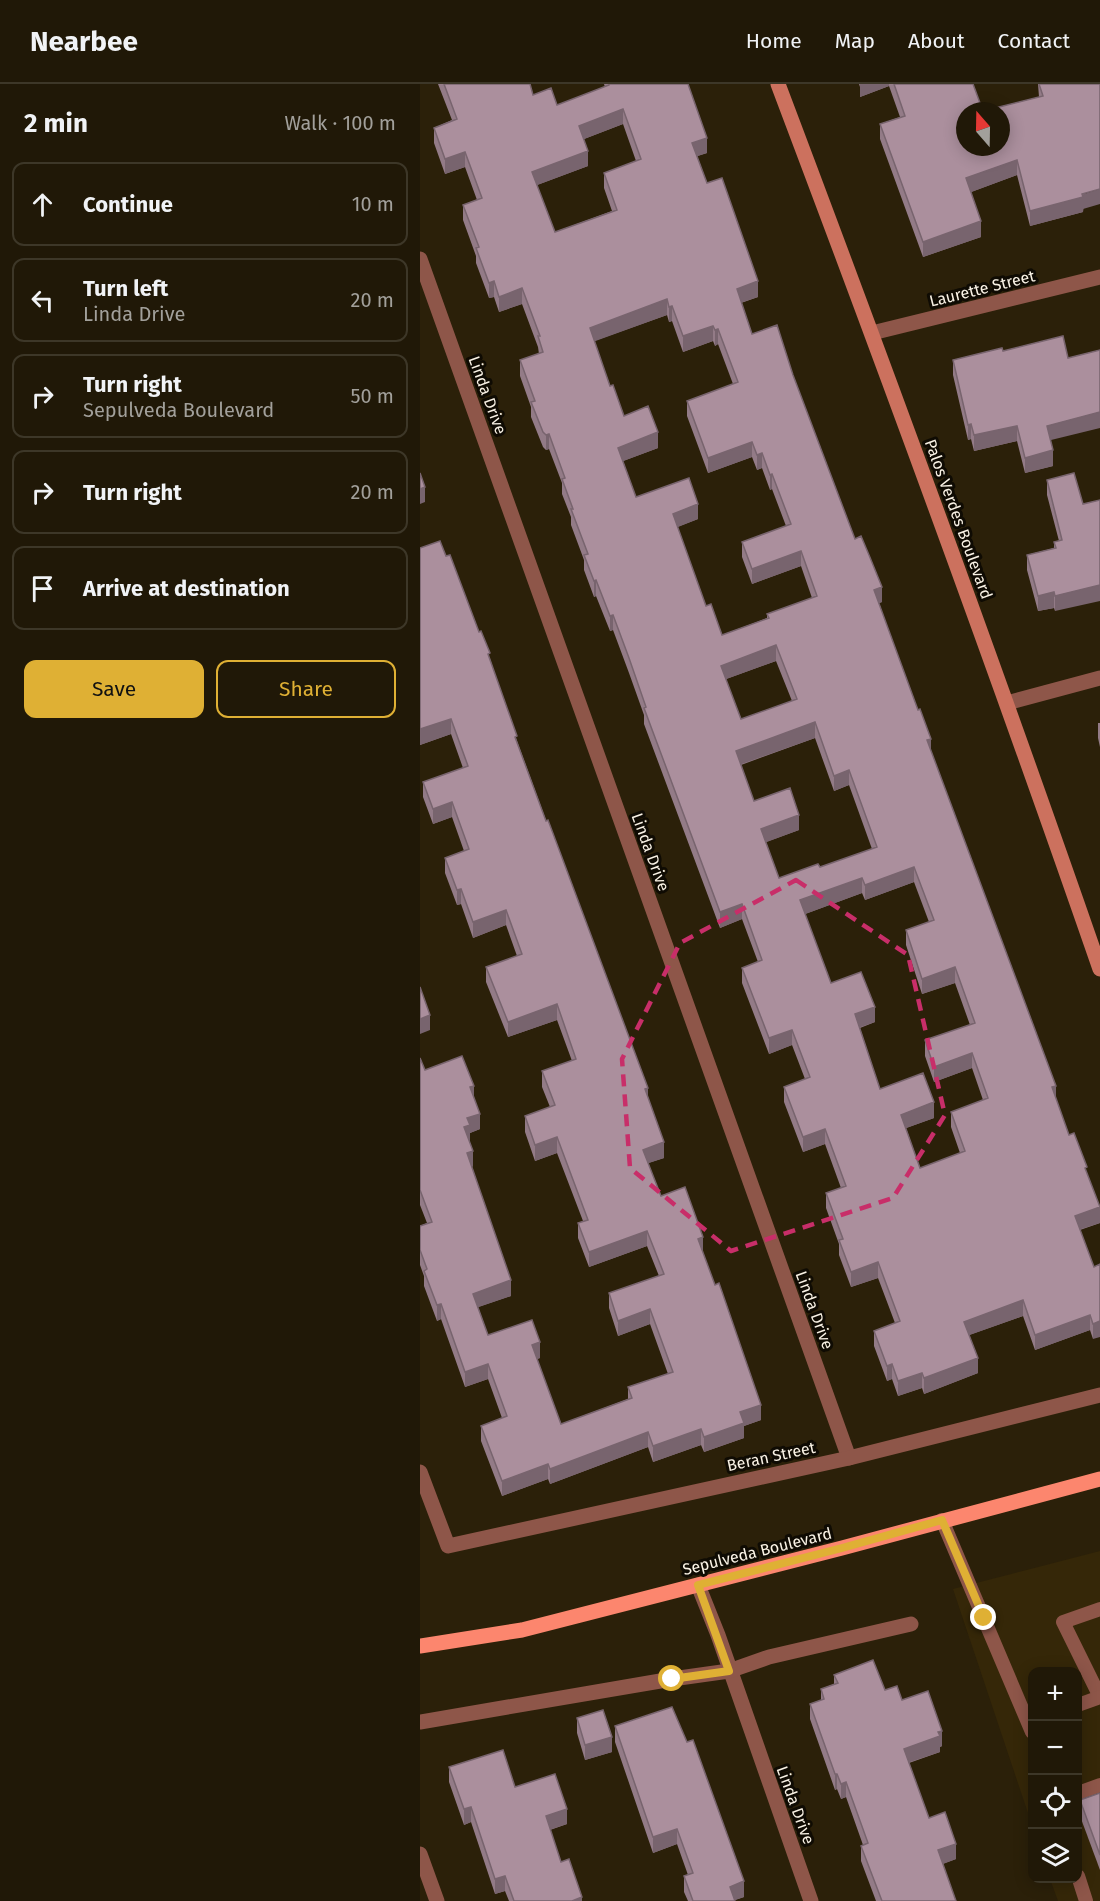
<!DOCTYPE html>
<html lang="en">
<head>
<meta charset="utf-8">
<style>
	body { margin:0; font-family:"Fira Sans",sans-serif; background:#2d2515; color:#f1f3f6 }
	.controls { position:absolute; right:18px; bottom:18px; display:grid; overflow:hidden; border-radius:12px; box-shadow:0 3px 15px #0003 }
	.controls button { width:54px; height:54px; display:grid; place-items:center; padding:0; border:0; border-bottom:2px solid #3d3728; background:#201807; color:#f1f3f6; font:30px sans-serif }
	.compass { position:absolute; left:536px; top:18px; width:54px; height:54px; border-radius:50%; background:#201807; box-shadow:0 3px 15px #0003; rotate:340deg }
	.stop { position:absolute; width:18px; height:18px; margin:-14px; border:4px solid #dfb034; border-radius:50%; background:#fff }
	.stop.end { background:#dfb034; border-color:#fff; box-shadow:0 2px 6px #0008 }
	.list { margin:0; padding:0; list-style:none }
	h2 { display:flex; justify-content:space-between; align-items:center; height:78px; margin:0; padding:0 24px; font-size:26px }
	h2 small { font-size:20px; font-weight:400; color:#a2a09b }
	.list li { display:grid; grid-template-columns:39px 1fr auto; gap:18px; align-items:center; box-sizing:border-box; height:84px; margin:0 12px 12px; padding:0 12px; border:2px solid #3d3728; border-radius:12px }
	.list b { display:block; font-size:22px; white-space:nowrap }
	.list p { margin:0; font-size:20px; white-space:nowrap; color:#a2a09b }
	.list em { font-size:20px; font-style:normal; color:#a2a09b }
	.actions { display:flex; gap:12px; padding:18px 24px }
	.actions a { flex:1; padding:14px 0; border:2px solid #dfb034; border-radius:12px; text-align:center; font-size:21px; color:#dfb034 }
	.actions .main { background:#dfb034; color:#111 }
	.icon { flex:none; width:33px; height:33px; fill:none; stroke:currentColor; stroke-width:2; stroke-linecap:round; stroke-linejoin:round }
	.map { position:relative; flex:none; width:680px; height:1817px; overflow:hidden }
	header { display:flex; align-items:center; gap:36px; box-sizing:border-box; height:84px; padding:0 30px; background:#201807; border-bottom:2px solid #3d3728 }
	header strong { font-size:28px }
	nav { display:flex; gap:33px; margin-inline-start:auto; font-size:21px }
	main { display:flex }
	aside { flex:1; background:#201807 }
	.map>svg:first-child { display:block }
</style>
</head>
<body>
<header>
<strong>Nearbee</strong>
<nav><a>Home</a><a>Map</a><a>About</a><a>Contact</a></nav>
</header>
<main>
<aside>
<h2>2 min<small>Walk · 100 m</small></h2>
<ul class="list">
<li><svg class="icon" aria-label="ahead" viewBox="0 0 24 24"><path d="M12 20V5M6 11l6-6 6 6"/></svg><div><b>Continue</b></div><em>10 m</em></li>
<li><svg class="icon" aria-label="left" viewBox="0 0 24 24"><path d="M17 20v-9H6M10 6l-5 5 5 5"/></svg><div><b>Turn left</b><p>Linda Drive</p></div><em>20 m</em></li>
<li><svg class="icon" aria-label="right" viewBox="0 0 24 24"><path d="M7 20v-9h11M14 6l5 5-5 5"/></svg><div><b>Turn right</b><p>Sepulveda Boulevard</p></div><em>50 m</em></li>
<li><svg class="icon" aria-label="right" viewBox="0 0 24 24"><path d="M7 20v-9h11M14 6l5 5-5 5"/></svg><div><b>Turn right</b></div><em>20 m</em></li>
<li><svg class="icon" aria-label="arrive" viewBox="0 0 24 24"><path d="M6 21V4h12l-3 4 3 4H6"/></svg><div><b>Arrive at destination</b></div></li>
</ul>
<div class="actions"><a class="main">Save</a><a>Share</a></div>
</aside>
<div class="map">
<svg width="680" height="1817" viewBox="0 0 680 1817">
	<rect width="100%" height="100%" fill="#2b2009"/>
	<polygon fill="#352708" points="680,1467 680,1817 638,1817 630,1795 658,1794 658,1588 612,1588 612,1741 533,1505"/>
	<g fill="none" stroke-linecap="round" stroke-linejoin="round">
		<g stroke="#8e5649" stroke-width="14">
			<polyline points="522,1436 612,1648"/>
			<polyline points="680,1613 643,1538 680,1525"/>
			<polyline points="658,1621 680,1613"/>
			<polyline points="658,1709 680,1701"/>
			<polyline points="658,1792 666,1817"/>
		</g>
		<g stroke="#8e5649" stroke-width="15">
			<polyline points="0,175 429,1374"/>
			<polyline points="452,249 680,193"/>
			<polyline points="587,619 680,594"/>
			<polyline points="0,1388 28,1462 429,1374 680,1311"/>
			<polyline points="278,1501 298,1551 391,1817"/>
			<polyline points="0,1638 252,1595 309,1587 349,1573 491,1540"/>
			<polyline points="0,1770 17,1817"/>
		</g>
		<path stroke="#cc715e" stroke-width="15" d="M 358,0 C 469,294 577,588 680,885"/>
		<polyline stroke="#fc866e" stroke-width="15" points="0,1562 102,1546 422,1464 680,1395"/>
	</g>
	<g fill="#937b87" fill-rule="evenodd">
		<path d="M 18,0 L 110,0 L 113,11 L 137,21 L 185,3 L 184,0 L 268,0 L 287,69 L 277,72 L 287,99 L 338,213 L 321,219 L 332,250 L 373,291 L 435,455 L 462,518 L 459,519 L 511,667 L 636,1015 L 649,1051 L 667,1089 L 680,1139 L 660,1146 L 674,1183 L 673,1255 L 670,1246 L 615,1266 L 603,1232 L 549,1251 L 558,1289 L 504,1310 L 502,1304 L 478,1312 L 472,1295 L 467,1297 L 454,1262 L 454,1247 L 475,1239 L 458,1194 L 431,1203 L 419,1171 L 419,1160 L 406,1124 L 406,1109 L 421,1104 L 405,1060 L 383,1068 L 364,1018 L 364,1003 L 385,995 L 372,961 L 349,970 L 322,899 L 322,884 L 338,878 L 322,835 L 300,844 L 224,640 L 224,631 L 209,589 L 193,546 L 190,547 L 176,512 L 174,513 L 164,486 L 164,476 L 151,441 L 151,433 L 142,410 L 142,399 L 129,365 L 126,366 L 123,363 L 111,333 L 111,323 L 100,292 L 100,276 L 119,270 L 118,263 L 102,220 L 79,228 L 74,213 L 69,214 L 56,179 L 56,172 L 43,136 L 43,121 L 57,116 L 45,83 L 25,90 L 14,59 L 14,44 L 32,36 ZM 203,40 L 216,77 L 184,89 L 184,104 L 192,127 L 135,148 L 117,101 L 168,82 L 164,55 ZM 247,231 L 249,238 L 252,237 L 263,268 L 293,257 L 295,262 L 298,260 L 313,300 L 267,317 L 267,332 L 288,389 L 332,373 L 337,386 L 342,384 L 350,406 L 352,405 L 366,442 L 322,458 L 322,473 L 332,500 L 381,482 L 392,514 L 347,530 L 347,534 L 302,551 L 286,522 L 257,443 L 278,435 L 216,413 L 203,377 L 238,364 L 204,332 L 190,302 L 174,257 ZM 356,577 L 372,617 L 321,635 L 306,595 ZM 395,654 L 414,707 L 429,701 L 452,765 L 400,783 L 359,794 L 346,758 L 379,746 L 334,717 L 321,681 ZM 494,798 L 509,838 L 486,846 L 486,861 L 502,910 L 535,899 L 550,941 L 505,956 L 505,972 L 514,998 L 552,984 L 563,1016 L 531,1028 L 531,1043 L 540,1069 L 500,1084 L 486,1044 L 514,1034 L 460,1005 L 440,944 L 455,938 L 411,899 L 385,830 L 442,809 L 445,816 Z"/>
		<polygon points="439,0 553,0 545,63 619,13 618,0 680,0 663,128 610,142 597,91 551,108 561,153 503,173 460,55 460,40 480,33 469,2 440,13 440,3"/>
		<polygon points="583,267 630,357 633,382 605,389 597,357 554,367 551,355 548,356 533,291 533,276"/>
		<polygon points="627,396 663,420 635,527 634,524 618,527 607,486 607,471 634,464 634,458 639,457 627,411"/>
		<polygon points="0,464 26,472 70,575 97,657 228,1015 244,1074 228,1079 241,1112 283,1169 341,1336 324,1342 324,1354 284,1368 281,1361 233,1378 228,1363 130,1400 128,1395 82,1412 61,1357 61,1342 82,1334 68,1295 45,1303 21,1235 17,1237 4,1202 4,1192 0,1181 0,1142 7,1139 0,1121 0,974 5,986 54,1013 60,1045 50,1049 50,1056 49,1057 53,1082 52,1083 91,1212 58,1223 68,1251 120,1274 117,1275 141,1340 208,1315 208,1303 248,1290 230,1240 198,1252 189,1224 189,1209 239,1192 227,1162 169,1183 158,1154 158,1139 163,1137 137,1069 115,1077 105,1048 105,1032 130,1023 122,1003 122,987 152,977 137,936 88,953 66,898 66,883 97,872 86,841 53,854 41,820 37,821 25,789 25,774 44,767 32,733 13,740 3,713 3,698 43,684 31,650 0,661"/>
		<polygon points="678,639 680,639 680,663 678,654"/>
		<polygon points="414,1591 465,1606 482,1616 522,1662 520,1663 520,1668 489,1679 509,1734 536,1775 522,1780 536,1817 456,1817 441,1777 441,1762 443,1761 426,1713 421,1715 417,1705 415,1706 390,1635 390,1620 401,1616 401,1605 414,1600"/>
		<polygon points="157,1634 192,1668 165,1676 157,1649"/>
		<polygon points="195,1642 324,1813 315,1816 315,1817 268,1817 264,1808 264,1792 268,1791 257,1760 233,1769 195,1658"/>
		<polygon points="29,1683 95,1703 147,1740 130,1746 141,1778 162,1817 89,1817 85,1807 75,1810 51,1738 44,1741 29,1698"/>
		<polygon points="680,1709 680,1786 660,1732 660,1716"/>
	</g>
	<g fill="#78646e">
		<polygon points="440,0 469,0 469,2 440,13"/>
		<polygon points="203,25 203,40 159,57 159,42"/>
		<polygon points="287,54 287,69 272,74 272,59"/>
		<polygon points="168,67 168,82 112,103 112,88"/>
		<polygon points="45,68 45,83 25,90 25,75"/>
		<polygon points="597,76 597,91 546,110 546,94"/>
		<polygon points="680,105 680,120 663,125 663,128 610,142 610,127"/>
		<polygon points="561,137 561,153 503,173 503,158"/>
		<polygon points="74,197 74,213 69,214 69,199"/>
		<polygon points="338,197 338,213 317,220 317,205"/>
		<polygon points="102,204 102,220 79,228 79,213"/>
		<polygon points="247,215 247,231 170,259 170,244"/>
		<polygon points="252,222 252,237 249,238 249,223"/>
		<polygon points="293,242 293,257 263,268 263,252"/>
		<polygon points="298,245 298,260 295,262 295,246"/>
		<polygon points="680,328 680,344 627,357 627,342"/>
		<polygon points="551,340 551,355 548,356 548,341"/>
		<polygon points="597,342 597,357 554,367 554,351"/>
		<polygon points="238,348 238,364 198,379 198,364"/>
		<polygon points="129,350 129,365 126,366 126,351"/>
		<polygon points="332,358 332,373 288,389 288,374"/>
		<polygon points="633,366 633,382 605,389 605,374"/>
		<polygon points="342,369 342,384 337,386 337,371"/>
		<polygon points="352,390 352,405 350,406 350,391"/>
		<polygon points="5,403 5,418 0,420 0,405"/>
		<polygon points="278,420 278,435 253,445 253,430"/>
		<polygon points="381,467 381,482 332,500 332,485"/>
		<polygon points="176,496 176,512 174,513 174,497"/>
		<polygon points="680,501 680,517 635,527 635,512"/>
		<polygon points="462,503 462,518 454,521 454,506"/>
		<polygon points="634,508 634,524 618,527 618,512"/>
		<polygon points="193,531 193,546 190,547 190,532"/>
		<polygon points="356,561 356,577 301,597 301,582"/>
		<polygon points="31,635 31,650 0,661 0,645"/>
		<polygon points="395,638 395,654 316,682 316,667"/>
		<polygon points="511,655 511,670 507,656"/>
		<polygon points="429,686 429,701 414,707 414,692"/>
		<polygon points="32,718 32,733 13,740 13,725"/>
		<polygon points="379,731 379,746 341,760 341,745"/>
		<polygon points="494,783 494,798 445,816 445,801"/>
		<polygon points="442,794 442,809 380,832 380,816"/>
		<polygon points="41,805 41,820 37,821 37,806"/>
		<polygon points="322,820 322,835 300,844 300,828"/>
		<polygon points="86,826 86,841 53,854 53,838"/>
		<polygon points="535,883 535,899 502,910 502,895"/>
		<polygon points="137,920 137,936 88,953 88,938"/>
		<polygon points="455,923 455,938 435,945 435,930"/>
		<polygon points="10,931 10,946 0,950 0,935"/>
		<polygon points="372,946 372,961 349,970 349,954"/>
		<polygon points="552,969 552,984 514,998 514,983"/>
		<polygon points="54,1002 54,1017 50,1003"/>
		<polygon points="636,1002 636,1017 632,1003"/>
		<polygon points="228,1004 228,1019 225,1005"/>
		<polygon points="514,1018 514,1034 481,1046 481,1031"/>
		<polygon points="60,1030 60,1045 50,1049 50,1056 44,1058 44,1043 47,1034"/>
		<polygon points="405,1045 405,1060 383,1068 383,1053"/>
		<polygon points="137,1053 137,1069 115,1077 115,1061"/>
		<polygon points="244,1058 244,1074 223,1081 223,1066"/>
		<polygon points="53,1067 53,1082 47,1084 47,1069"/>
		<polygon points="680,1123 680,1139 655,1147 655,1132"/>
		<polygon points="227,1147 227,1162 169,1183 169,1168"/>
		<polygon points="283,1153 283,1169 278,1155"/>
		<polygon points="458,1178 458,1194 431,1203 431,1188"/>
		<polygon points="91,1196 91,1212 53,1225 53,1210"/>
		<polygon points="603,1216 603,1232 544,1253 544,1238"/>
		<polygon points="21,1220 21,1235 17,1237 17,1221"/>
		<polygon points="230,1225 230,1240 198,1252 198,1237"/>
		<polygon points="670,1231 670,1246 615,1266 615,1251"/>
		<polygon points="680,1237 680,1253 673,1255 673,1240"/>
		<polygon points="120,1258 120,1274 112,1277 112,1261"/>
		<polygon points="558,1274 558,1289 504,1310 504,1294"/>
		<polygon points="68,1280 68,1295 45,1303 45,1288"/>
		<polygon points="472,1280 472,1295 467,1297 467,1282"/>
		<polygon points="502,1289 502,1304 478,1312 478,1297"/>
		<polygon points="341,1321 341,1336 324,1342 324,1354 284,1368 284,1353 320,1328"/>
		<polygon points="281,1345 281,1361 233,1378 233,1362"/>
		<polygon points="228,1348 228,1363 130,1400 130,1385"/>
		<polygon points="128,1380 128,1395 82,1412 82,1397"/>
		<polygon points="522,1647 522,1662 520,1663 520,1668 484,1680 484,1665"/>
		<polygon points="192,1653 192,1668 165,1676 165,1661"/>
		<polygon points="415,1690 417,1690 417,1705 415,1706"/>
		<polygon points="426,1698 426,1713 421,1715 421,1700"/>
		<polygon points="51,1723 51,1738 44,1741 44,1725"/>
		<polygon points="147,1725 147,1740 126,1747 126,1732"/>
		<polygon points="257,1745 257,1760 233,1769 233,1753"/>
		<polygon points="536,1760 536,1775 518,1782 518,1766"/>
		<polygon points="85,1792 85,1807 75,1810 75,1795"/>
		<polygon points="324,1797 324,1813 312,1817 310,1803"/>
		<polygon points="162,1813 162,1817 152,1817"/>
	</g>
	<g fill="#ab8f9d" stroke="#78646e" stroke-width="1.5" fill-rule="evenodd">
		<path d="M 24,0 L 110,0 L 113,11 L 131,4 L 137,21 L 189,1 L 189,0 L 268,0 L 287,54 L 272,59 L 287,99 L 302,94 L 338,197 L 317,205 L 332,250 L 357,241 L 373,291 L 435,455 L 441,452 L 449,471 L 462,503 L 454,506 L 498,626 L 500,625 L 511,655 L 507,656 L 636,1002 L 632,1003 L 649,1051 L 654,1049 L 667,1083 L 665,1084 L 680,1123 L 655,1132 L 674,1183 L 680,1180 L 680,1237 L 673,1240 L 670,1231 L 615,1251 L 603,1216 L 544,1238 L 558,1274 L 504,1294 L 502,1289 L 478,1297 L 472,1280 L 467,1282 L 454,1247 L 480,1237 L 458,1178 L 431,1188 L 419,1156 L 423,1155 L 406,1109 L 426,1102 L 405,1045 L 383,1053 L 364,1003 L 390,993 L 372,946 L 349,954 L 322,884 L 342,876 L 322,820 L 300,828 L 224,624 L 226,623 L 209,574 L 193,531 L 190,532 L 176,496 L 174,497 L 164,471 L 168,470 L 151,425 L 153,425 L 142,395 L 145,394 L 129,350 L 126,351 L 123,348 L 111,318 L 115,317 L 100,276 L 123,268 L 118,252 L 120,252 L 102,204 L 79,213 L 74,197 L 69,199 L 56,164 L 59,163 L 43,121 L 62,114 L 45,68 L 25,75 L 14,44 L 37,35 ZM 203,25 L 221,75 L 184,89 L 197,126 L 135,148 L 112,88 L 168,67 L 159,42 ZM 247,215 L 249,223 L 252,222 L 263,252 L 293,242 L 295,246 L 298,245 L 318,298 L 267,317 L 288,374 L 332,358 L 337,371 L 342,369 L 350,391 L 352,390 L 371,440 L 322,458 L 332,485 L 381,467 L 397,512 L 347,530 L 349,534 L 302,551 L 291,520 L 286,522 L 253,430 L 278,420 L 269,394 L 216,413 L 198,364 L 238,348 L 228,322 L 204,332 L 193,301 L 190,302 L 170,244 ZM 356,561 L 377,615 L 321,635 L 301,582 ZM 395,638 L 414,692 L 429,686 L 457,763 L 400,783 L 398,780 L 359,794 L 341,745 L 379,731 L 370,704 L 334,717 L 316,667 ZM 494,783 L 514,836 L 486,846 L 502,895 L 535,883 L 555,939 L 505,956 L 514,983 L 552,969 L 568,1014 L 531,1028 L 545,1067 L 500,1084 L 481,1031 L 514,1018 L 503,989 L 460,1005 L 435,930 L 455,923 L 441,888 L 411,899 L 380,816 L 442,794 L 445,801 Z"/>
		<polygon points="474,0 553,0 563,27 545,27 545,63 581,63 581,27 563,27 623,12 619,0 680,0 680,105 662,110 663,113 610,127 597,76 546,94 561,137 503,158 460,40 485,32"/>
		<polygon points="643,252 648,274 680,266 680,328 627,342 633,366 605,374 597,342 554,351 551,340 548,341 533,276 582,264 583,267"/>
		<polygon points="0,389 5,403 0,405"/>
		<polygon points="654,389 663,420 680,416 680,501 635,512 634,508 618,512 607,471 636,464 634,458 642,456 627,396"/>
		<polygon points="20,457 26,472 30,471 59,548 61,547 70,569 68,570 97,652 95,653 126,737 128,736 228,1004 225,1005 244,1058 223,1066 241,1112 265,1103 283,1153 278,1155 295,1201 299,1199 341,1321 320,1328 324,1339 284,1353 281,1345 233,1362 228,1348 130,1385 128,1380 82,1397 61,1342 87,1332 68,1280 45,1288 21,1220 17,1221 4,1187 7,1185 0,1166 0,1142 12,1138 0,1106 0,974 5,986 42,972 54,1002 50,1003 60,1030 47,1034 50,1041 44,1043 53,1067 47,1069 91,1196 53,1210 68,1251 112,1236 120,1258 112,1261 141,1340 212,1314 208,1303 253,1288 230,1225 198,1237 189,1209 244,1190 227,1147 169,1168 158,1139 168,1136 137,1053 115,1061 105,1032 135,1021 122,987 156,975 137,920 88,938 66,883 102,870 86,826 53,838 41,805 37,806 25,774 49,765 32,718 13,725 3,698 48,682 31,635 0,645 0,464"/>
		<polygon points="0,903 10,931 0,935"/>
		<polygon points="453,1576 465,1606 477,1602 482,1616 508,1607 522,1647 518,1648 520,1652 484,1665 509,1734 525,1728 536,1760 518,1766 536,1817 462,1817 441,1762 448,1759 426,1698 421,1700 417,1690 415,1690 390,1620 404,1615 401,1605 418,1599 414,1591"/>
		<polygon points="252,1623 267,1658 273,1656 324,1797 310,1803 315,1817 273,1817 264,1792 273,1789 257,1745 233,1753 195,1642"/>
		<polygon points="183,1626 192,1653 165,1661 157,1634"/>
		<polygon points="83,1666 95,1703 135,1690 147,1725 126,1732 141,1778 149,1775 162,1813 152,1817 94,1817 85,1792 75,1795 51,1723 44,1725 29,1683"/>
		<polygon points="680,1709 680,1771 660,1716"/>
	</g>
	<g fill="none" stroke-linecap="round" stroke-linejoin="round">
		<polyline stroke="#dfb034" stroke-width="8" points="252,1595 309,1587 278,1501 422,1464 522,1436 564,1534"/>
	</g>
	<path fill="none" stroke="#c82e69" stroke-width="4.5" stroke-dasharray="12 8" stroke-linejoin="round" d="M 376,796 L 488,871 L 525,1031 L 473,1114 L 311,1167 L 210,1084 L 202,975 L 260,859 Z"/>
	<g text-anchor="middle" stroke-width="6" stroke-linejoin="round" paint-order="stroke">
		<g font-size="16" fill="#f9f2e5" stroke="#0f0b03">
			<text transform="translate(562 204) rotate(-14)" y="6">Laurette Street</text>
			<text transform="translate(68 311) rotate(70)" y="6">Linda Drive</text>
			<text transform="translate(539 435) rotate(70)" y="6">Palos Verdes Boulevard</text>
			<text transform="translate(231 768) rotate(70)" y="6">Linda Drive</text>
			<text transform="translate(395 1226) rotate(70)" y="6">Linda Drive</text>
			<text transform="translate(351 1372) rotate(-12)" y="6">Beran Street</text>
			<text transform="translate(337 1467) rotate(-14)" y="6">Sepulveda Boulevard</text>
			<text transform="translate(376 1721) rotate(70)" y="6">Linda Drive</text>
		</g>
	</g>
</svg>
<div class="controls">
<button>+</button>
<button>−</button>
<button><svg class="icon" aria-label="locate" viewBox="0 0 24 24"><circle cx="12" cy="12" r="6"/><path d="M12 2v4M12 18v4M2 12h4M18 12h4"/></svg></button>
<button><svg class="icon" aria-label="layers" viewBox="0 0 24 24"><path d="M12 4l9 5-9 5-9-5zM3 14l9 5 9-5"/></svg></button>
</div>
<svg class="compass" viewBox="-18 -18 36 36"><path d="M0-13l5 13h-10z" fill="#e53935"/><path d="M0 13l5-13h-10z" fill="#a2a09b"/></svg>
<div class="stop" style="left:252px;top:1595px"></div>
<div class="stop end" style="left:564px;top:1534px"></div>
</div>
</main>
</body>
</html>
